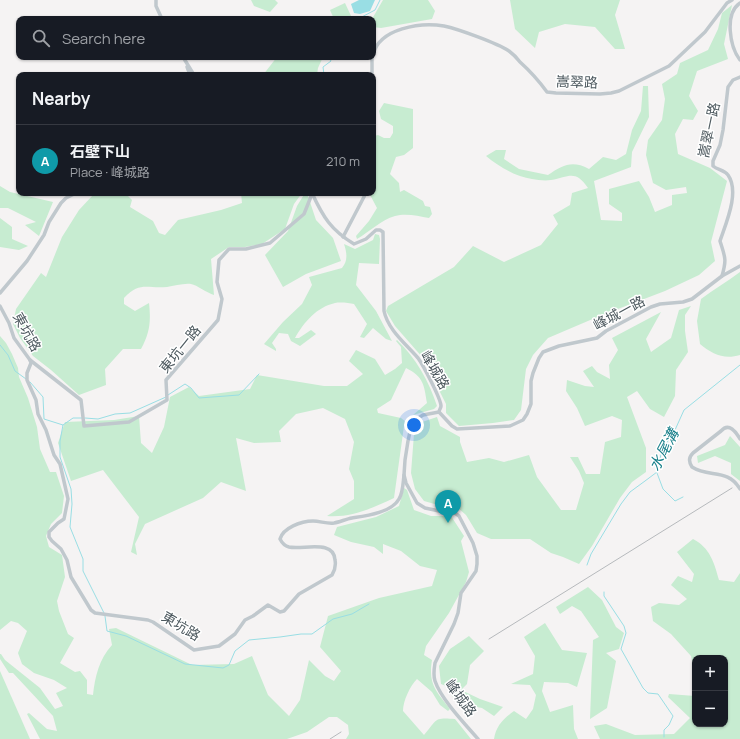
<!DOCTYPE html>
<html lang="en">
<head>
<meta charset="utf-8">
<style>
	body { margin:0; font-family:Manrope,"Noto Sans TC",sans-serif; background:#242831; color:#f1f3f6 }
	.controls { position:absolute; right:12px; bottom:12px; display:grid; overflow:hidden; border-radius:8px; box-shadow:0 1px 3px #0004 }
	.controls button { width:36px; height:36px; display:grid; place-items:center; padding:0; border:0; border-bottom:1px solid #363941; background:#171b24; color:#f1f3f6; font:20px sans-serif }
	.you { position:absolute; left:414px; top:425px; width:14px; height:14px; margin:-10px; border:3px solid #fff; border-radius:50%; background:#1a73e8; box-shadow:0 0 0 6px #1a73e833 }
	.badge { display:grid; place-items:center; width:26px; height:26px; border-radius:50%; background:#2f8ad2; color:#fff; font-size:13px; font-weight:700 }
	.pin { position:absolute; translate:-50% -33px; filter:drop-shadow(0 1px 2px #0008) }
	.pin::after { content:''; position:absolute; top:21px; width:14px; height:12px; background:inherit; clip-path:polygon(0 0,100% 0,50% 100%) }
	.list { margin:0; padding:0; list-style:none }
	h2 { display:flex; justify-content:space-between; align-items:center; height:52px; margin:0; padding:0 16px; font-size:17px }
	h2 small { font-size:13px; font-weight:400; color:#9ea1a6 }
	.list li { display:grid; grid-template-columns:26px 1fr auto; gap:12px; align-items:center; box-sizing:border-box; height:72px; padding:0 16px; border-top:1px solid #363941 }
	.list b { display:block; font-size:15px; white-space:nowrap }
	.list p { margin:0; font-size:13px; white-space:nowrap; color:#9ea1a6 }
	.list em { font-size:13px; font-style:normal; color:#9ea1a6 }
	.icon { flex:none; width:22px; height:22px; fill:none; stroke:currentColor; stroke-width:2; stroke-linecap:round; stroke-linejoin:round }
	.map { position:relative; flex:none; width:740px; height:739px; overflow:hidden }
	.search { position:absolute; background:#171b24; box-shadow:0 1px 3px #0004; left:16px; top:16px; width:360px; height:44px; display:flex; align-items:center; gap:10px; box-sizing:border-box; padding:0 14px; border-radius:8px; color:#9ea1a6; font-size:15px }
	.panel { position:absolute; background:#171b24; box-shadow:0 1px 3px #0004; left:16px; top:72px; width:360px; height:124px; border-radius:8px }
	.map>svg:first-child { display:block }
</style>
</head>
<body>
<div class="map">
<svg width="740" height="739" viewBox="0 0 740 739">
	<rect width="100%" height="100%" fill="#f5f3f3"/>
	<g fill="#c7ecd1">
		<polygon points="251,0 275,0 278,3 270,12 254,6"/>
		<polygon points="383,0 428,0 435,11 432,19 381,28 373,27 372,19"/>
		<polygon points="510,0 620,0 615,15 625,49 615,49 595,27 565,24 539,32 535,48 515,29"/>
		<polygon points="345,3 352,18 350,19 334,19 330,10"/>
		<path d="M 732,5 L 724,44 L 728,59 L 697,71 L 689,96 L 698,111 L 693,120 L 683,119 L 675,134 L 678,154 L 710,168 L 727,181 L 711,242 L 715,261 L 699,275 L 665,291 L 602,315 L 548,338 L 533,355 L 526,369 L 521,410 L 514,420 L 493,423 L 459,426 L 446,413 L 446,404 L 423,358 L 395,326 L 386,311 L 388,306 L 454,267 L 473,246 L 504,262 L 541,245 L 558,224 L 553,215 L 570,205 L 572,193 L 588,188 C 575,169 569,177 551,180 C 545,181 538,180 532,179 C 516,177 498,166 486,156 L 496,150 L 506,150 L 504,159 L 519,169 L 548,175 C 563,165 572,160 589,169 L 603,157 L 616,160 L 626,154 L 632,130 L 641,111 L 643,86 L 648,86 L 649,117 L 632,152 L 631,167 L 594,181 L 601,220 L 622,221 L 622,213 L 609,204 L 609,189 L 639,181 L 649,197 L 655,212 L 672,205 L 672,195 L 687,193 L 686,187 L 666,190 L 653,183 L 646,155 L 648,140 L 662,120 L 665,99 L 662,84 L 677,74 L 680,63 L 708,50 L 718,29 L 722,13 Z"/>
		<polygon points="277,57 323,57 318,68 317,75 263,75"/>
		<path d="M 384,103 L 413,109 L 413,148 L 404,155 L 396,157 L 390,174 L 399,183 L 400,192 L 404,190 L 423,201 L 425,206 L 430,207 L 432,214 L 429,218 C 418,216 406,213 395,216 C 381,220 369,232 357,239 L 356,236 L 369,221 L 377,208 L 369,193 L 373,193 L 374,136 L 378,135 L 384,138 L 390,138 L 393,133 L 393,126 L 381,119 L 379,111 Z"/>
		<polygon points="0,186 10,192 53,202 39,236 25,225 36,222 8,208 0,208 0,210"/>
		<path d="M 113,193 L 125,193 L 132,200 L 130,207 L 153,221 L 159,233 L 165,235 L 178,220 L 221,210 L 242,203 L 241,193 L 302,193 L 294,204 L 285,229 L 262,244 L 245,247 L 229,247 L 211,259 L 214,295 C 207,293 197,285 191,284 C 184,283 174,286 167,287 C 147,289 140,281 124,298 L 124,304 L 135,311 L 149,303 C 151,321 150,333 141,349 L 123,349 L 105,369 L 106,385 L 79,395 L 51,370 L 33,356 L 20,338 L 13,324 L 16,309 L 41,273 L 46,277 L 62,237 L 79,210 L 93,195 L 113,194 Z"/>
		<polygon points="305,193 307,193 316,220 333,238 341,261 306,274 283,287 265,255 288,231 297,206"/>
		<polygon points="0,218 12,227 12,239 28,246 19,250 0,247"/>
		<path d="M 375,234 L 379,235 L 380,239 L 379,264 L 359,263 L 356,285 L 376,311 L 392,341 L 386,339 L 373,328 L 364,338 L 360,337 L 367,324 L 354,304 C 349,303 341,302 335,303 C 317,307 304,322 295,338 L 299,338 L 311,330 L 316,334 L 300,346 L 291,341 L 288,334 L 279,333 L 272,343 L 276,349 L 276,351 L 264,344 L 283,322 L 302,304 L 312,285 L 309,277 L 342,268 C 348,261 347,253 344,244 L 355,249 L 373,240 Z"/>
		<path d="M 740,272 L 740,355 C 724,360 712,354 700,344 L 697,321 L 701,299 C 714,289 727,282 740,272 Z"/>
		<polygon points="691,306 685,315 685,331 688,352 676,370 675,396 664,417 650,409 637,391 627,397 646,448 646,472 632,482 620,498 592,546 579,564 563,557 551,553 530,539 491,539 477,533 466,515 458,508 438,505 424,501 415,489 411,473 414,434 422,422 437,417 440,426 460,437 460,442 467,462 489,458 504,462 529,455 537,477 561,510 576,510 584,483 579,471 570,457 578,457 586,474 600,474 605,442 621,437 622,420 612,416 585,426 577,408 566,391 567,380 585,386 594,387 583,371 592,366 597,372 610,379 609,365 618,350 612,338 661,312 646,339 651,352 671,338 679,310"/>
		<path d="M 0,336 L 6,343 L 12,354 L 18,368 L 19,377 L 28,398 L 37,427 L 40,449 L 50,472 L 56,472 L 64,496 L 62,513 L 51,524 L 46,536 L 49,547 L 62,555 L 65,577 L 57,601 L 59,611 L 68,634 L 74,638 L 60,663 L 75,672 L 80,671 L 87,680 L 87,694 L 93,695 C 95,677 99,659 112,645 L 109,629 L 116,628 L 192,665 L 234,664 L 252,656 L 268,695 L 289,716 L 300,700 L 309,660 L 325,676 L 334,681 L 341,671 L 320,647 L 328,616 L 379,598 L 432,586 L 437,570 L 420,566 L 401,551 L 383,544 L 383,554 L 374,547 L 351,542 L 334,535 L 337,527 L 376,517 L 399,506 L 404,488 L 407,490 L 414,510 L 431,516 L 451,516 L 464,536 L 461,541 L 469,572 L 466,582 L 449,613 L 426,646 L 424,655 L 432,660 C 428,684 436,691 450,709 L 448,711 L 440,705 L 432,692 L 417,679 C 410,686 403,701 403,711 L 424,735 C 437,720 433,717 455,719 L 471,739 L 346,739 L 349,734 L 348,725 L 337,717 L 329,717 L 307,732 L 287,739 L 40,739 L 27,714 L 29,713 L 47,729 L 57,731 L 53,716 L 13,673 L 9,673 L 0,659 L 0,654 L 1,654 L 5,660 L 40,688 L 55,709 L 63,706 L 56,693 L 67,688 L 54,680 L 34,673 L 22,664 L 18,653 L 27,631 L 18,623 L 11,621 L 0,630 Z"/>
		<path d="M 397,340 C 416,358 429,381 437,406 L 434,409 L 413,415 L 427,403 C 424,385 424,377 406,368 L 391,400 L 377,409 L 378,413 L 401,418 L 406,422 L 404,426 L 394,498 C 373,508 351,518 327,516 L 354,499 L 354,481 L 349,469 L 354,442 L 345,419 L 323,408 L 296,414 L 279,431 L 281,442 L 254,443 L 236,438 L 246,491 L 221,482 L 203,498 L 145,524 L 135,544 L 137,555 L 131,552 L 139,517 L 103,470 L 71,481 L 58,443 L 65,422 L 114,420 L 139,416 L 141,443 L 152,453 L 164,427 L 170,397 L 189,387 L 199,396 L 250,389 L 257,375 L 324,386 L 347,386 L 363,374 L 349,361 L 356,350 L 375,359 L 385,375 L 395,369 L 402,363 L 401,347 L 396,341 Z"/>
		<polygon points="730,436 740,447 740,481 731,474 731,463 715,456 698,463 697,456 725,445"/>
		<path d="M 693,539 C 710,548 714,562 719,580 L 734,582 L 740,573 L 740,739 L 600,739 L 594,726 L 606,724 L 635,735 L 674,734 L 690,718 L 668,697 L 669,694 L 695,696 L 695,724 L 725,724 L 726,685 L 725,685 L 725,658 L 695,658 L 695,674 L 691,656 L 671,634 L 653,621 L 651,607 L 659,603 L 679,605 L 687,599 L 671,585 L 678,576 L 692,582 L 694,574 L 677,552 Z"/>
		<polygon points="588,587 602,600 616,627 624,633 619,649 606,653 616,661 607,708 590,719 593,640 599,637 581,611 572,606 560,614 556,607"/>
		<path d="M 545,623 L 562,650 L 587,653 L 577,687 L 568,683 L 544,682 L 542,691 L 550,712 L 573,705 L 574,729 L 578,739 L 494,739 C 496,726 503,719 514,711 L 526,719 L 533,709 L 536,695 L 530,685 L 511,684 L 533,674 L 535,656 L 524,637 Z"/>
		<polygon points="469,636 484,651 470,665 467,684 461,690 480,699 503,707 494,716 482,708 462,704 452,696 446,686 441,684 439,666 450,649"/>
		<polygon points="0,671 30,739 0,739"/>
	</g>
	<polygon fill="#99dee4" points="359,0 375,0 370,11 360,14 354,13 351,4"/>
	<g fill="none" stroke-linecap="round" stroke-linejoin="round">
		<g stroke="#99dee4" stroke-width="1">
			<polyline points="358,19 375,10 380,0"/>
			<polyline points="324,75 323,67 331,61 329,57"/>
			<polyline points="0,345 8,355 15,371 26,379"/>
			<polyline points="30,382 43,397 44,419 63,425 60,441 60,457 71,489 72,504 70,527 83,559 83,571 104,613"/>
			<polyline points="168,395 185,384 191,388 199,398 239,395 259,374"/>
			<polyline points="85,418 98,419 115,414 130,413 166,397"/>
			<polyline points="63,425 73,418 82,418"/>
			<polyline points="657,473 663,489 675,501 683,497"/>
			<polyline points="587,565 591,554 621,504 630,492 645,481 657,472 662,450 675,430 684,410 740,365"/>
			<polyline points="604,592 604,596 624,626 626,633 621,649 643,688 648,693 658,694 673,716 669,725 664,730 664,737"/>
			<polyline points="105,616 107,631 126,636 185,664 223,668 229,665 235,651 249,640 280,637 301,634 312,634 333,619 352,614 369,604"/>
		</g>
		<g stroke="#c0c8cd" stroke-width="3.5">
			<polyline points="156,0 156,6 162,19"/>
			<path d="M 740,3 C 724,14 730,47 740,60"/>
			<path d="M 373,55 C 379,28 421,22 444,26 C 458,29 497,43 509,51 C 513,54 517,58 520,62 C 530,71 539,81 547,92 L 556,93 L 600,94 L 611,93 L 619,91 L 669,66 L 705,32 L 727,3 L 732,0"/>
			<polyline points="183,57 194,75"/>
			<polyline points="187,67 190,75"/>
			<polyline points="372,75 372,57"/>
			<path d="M 312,193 C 323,217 331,230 354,244 L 366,239 L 376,230 L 380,230 L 383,232 L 384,311 C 388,330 406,344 418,358 C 423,365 441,399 441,406 C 441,408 439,410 439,412 L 423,415 L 417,419 L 411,427 L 408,441 L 405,460 L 404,475 L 406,483 L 417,503 L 425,508 L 444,512 L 450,511 L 455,513 L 459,516 L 473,543 L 477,556 L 477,564 L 476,571 L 461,593 L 458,613 L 454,624 L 435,663 C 434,669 433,675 435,681 C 441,699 465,724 478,739"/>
			<polyline points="343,237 366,193"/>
			<path d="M 722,276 C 727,259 725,257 720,241 C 726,223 740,192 728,175 C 724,170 718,170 713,166 L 713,161 L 720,145 L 723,130 L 728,87 L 733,80 L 740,77"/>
			<polyline points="0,293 27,261 44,235 49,222 61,203 66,198 76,193"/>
			<path d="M 0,306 L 9,323 L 14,338 L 30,360 L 31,363 L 27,373 L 27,380 L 36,400 L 38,414 L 46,430 L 54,455 L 60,464 L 68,499 L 64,519 L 58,523 L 49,532 L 49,537 L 52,541 L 61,549 L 67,560 L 71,577 L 91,610 L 95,613 L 148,620 L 153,622 L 194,650 L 219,646 L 235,634 L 245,620 L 253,616 L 268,605 L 280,612 L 284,611 L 299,594 L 332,575 C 335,570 336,565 335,560 C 334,539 303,550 289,547 C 285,546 282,543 280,539 C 283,528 301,521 313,521 C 320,521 327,524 334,523 C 340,522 346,519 352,518 C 365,516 391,513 399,499 C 403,493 403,483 404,475"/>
			<polyline points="30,360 81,400 84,426 129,422 167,400 166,380 218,320 222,299 217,282 219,260 229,249 246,249 270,243 304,214 312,194"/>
			<polyline points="439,412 452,426 457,429 510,426 523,420 527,414 531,404 531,381 533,373 539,358 543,352 559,346 597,338 606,331 651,307 660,304 683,302 692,299 722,276 740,266"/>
			<path d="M 740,439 C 736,432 729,422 721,431 L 693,453 C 688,458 689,462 692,467 C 709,478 728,468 740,489"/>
		</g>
		<g stroke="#b6b9bc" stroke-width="1">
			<polyline points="489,639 732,488"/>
			<polyline points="330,739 341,732"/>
		</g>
	</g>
	<g text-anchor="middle" stroke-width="3" stroke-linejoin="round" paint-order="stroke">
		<g font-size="14" fill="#4c585e" stroke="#fff">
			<text transform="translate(577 82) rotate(2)" y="5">嵩翠路</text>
			<text transform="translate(709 130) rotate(-78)" y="5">嵩翠一路</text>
			<text transform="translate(619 313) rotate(-28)" y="5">峰城一路</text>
			<text transform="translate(27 332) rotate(61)" y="5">東坑路</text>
			<text transform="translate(180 349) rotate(-51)" y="5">東坑一路</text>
			<text transform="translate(435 370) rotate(60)" y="5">峰城路</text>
			<text transform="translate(181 626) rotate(31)" y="5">東坑路</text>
			<text transform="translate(461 698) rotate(54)" y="5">峰城路</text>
		</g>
		<g font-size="15" font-style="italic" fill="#1a818b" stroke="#fff">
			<text transform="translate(664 450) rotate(-62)" y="5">水尾溝</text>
		</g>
	</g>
</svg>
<div class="controls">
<button>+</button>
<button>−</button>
</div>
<div class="you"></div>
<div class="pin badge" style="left:448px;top:523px;background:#0f9aa8">A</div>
<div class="search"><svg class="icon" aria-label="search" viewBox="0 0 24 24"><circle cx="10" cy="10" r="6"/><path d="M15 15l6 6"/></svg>Search here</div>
<section class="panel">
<h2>Nearby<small></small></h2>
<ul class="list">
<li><span class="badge" style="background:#0f9aa8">A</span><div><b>石壁下山</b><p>Place · 峰城路</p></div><em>210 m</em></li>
</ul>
</section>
</div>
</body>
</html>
